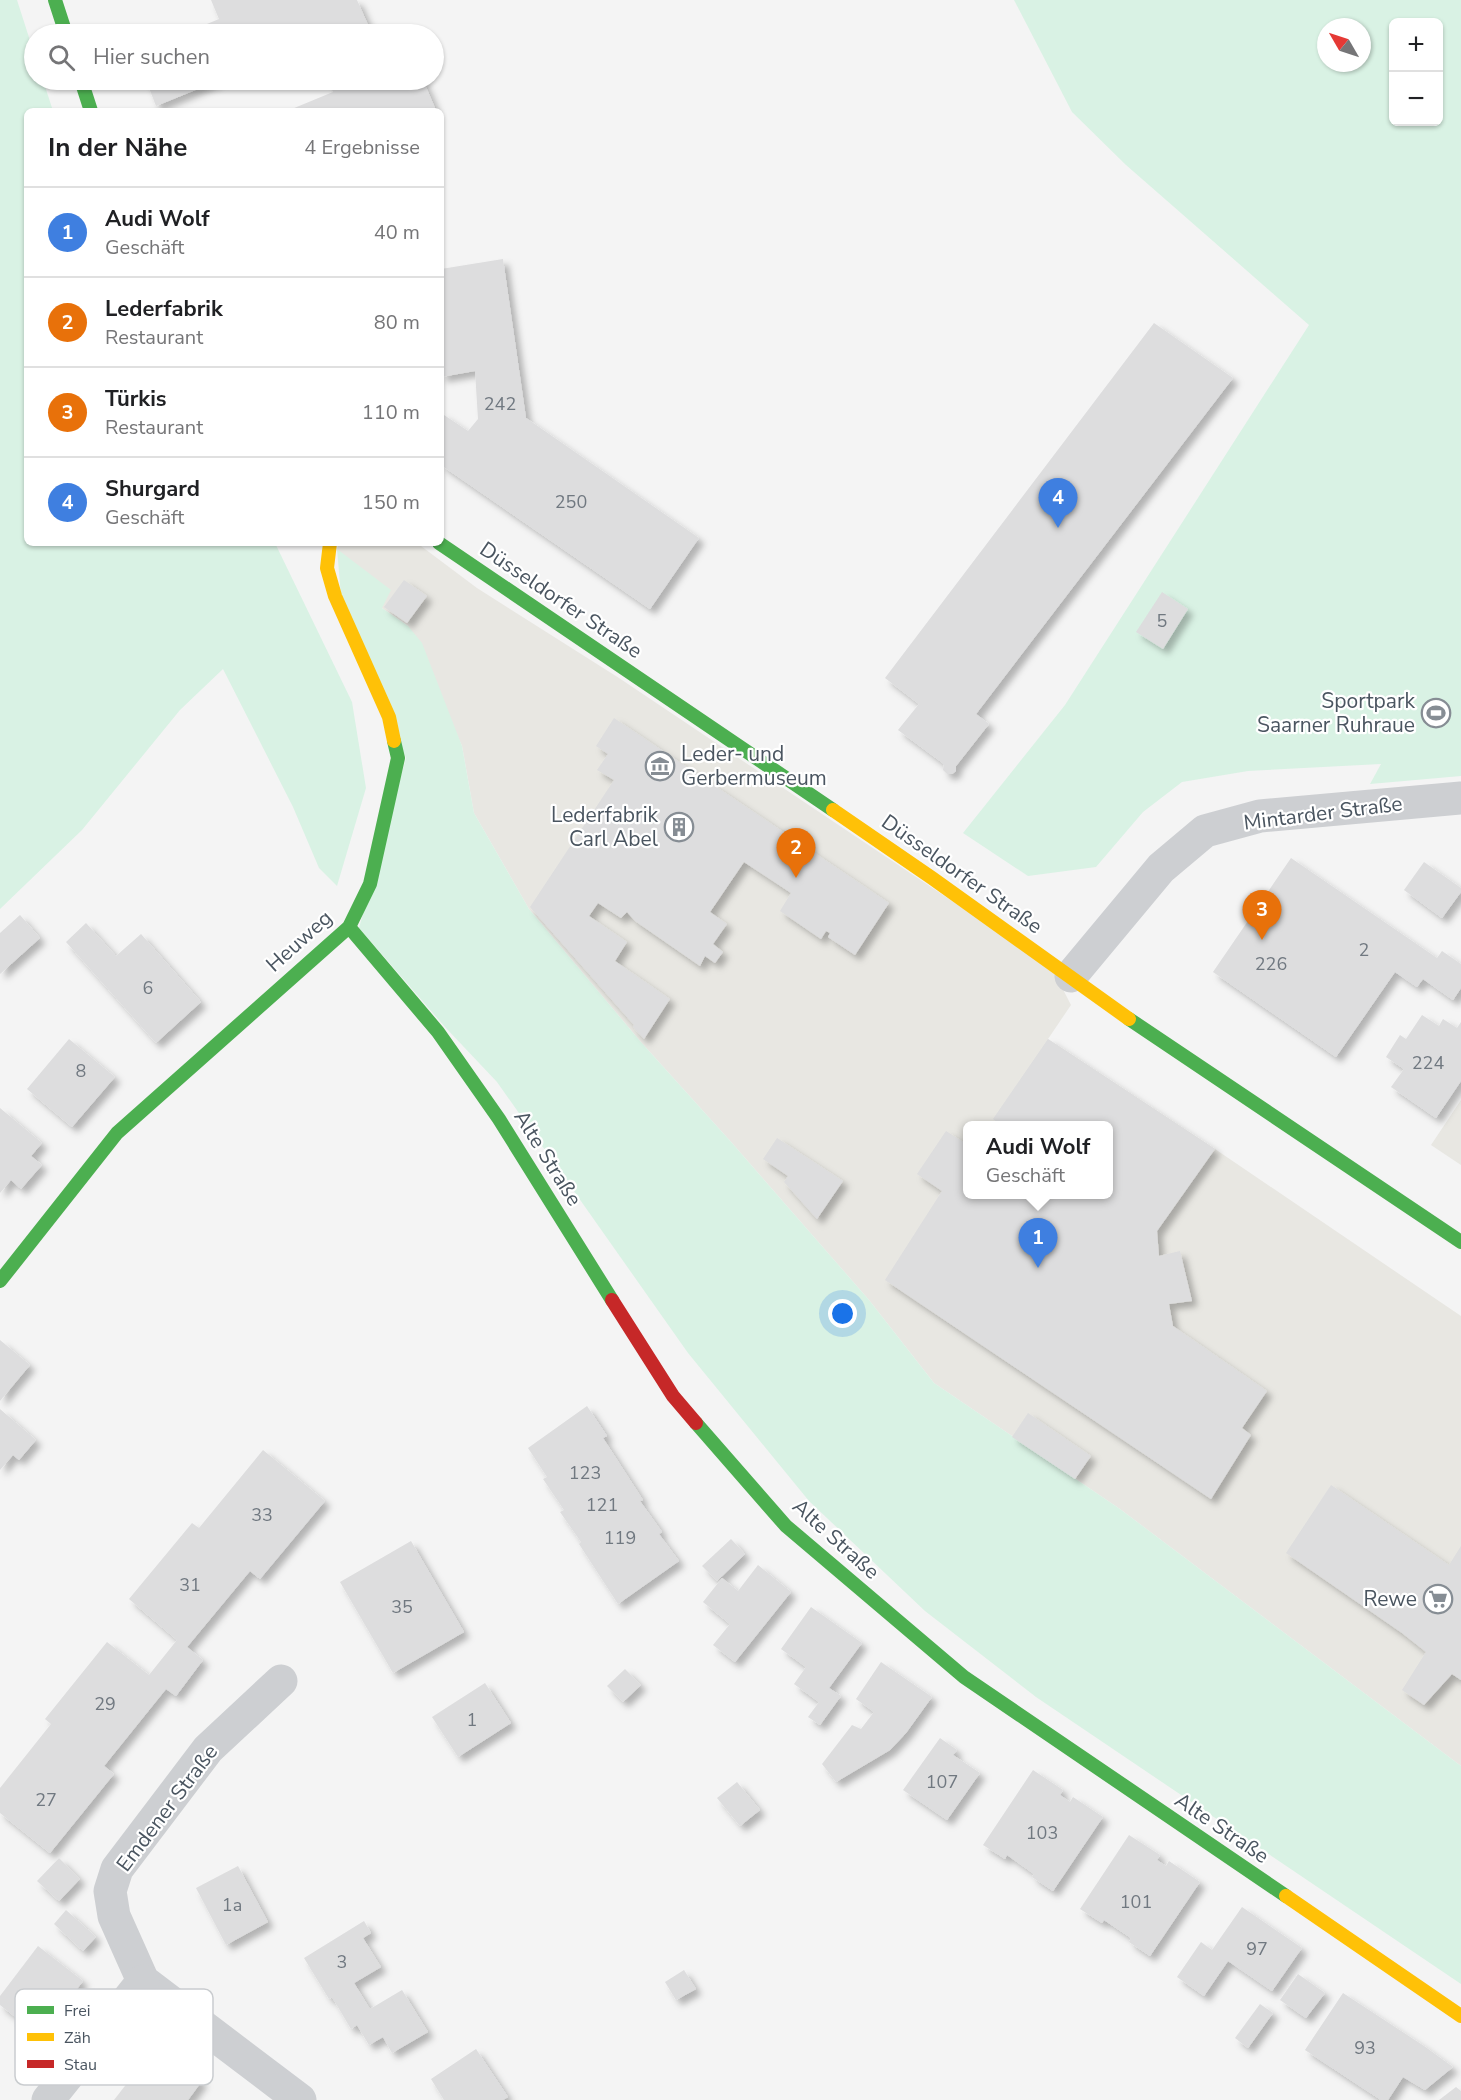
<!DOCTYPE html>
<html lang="de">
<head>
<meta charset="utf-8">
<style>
	body { margin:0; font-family:"Nunito Sans",sans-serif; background:#f2f2f2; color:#202124 }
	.controls { position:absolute; right:18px; top:18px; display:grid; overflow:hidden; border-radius:9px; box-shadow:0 2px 4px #0004 }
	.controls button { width:54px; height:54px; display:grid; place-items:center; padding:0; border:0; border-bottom:2px solid #e0e0e0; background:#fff; color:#202124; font:30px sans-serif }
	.compass { position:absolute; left:1317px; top:18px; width:54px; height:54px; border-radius:50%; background:#fff; box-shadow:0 2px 4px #0004; rotate:309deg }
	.you { position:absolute; left:843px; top:1314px; width:21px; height:21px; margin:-15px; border:4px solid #fff; border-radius:50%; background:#1a73e8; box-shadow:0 0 0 9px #1a73e833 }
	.badge { display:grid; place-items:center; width:39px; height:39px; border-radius:50%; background:#1a73e8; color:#fff; font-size:20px; font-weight:700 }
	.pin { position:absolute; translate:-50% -50px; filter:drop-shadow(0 2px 3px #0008) }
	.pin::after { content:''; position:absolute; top:32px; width:21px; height:18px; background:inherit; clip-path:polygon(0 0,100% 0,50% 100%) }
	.popup { position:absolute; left:963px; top:1121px; width:150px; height:78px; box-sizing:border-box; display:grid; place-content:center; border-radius:9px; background:#fff; filter:drop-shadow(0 2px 4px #0005); font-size:20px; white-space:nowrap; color:#757577 }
	.popup b { font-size:22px; color:#202124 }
	.popup::after { content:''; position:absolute; left:50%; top:100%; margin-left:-12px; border:12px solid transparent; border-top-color:#fff }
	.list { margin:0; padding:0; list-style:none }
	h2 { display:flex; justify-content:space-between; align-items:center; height:78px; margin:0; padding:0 24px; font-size:26px }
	h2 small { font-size:20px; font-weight:400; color:#757577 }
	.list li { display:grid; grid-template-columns:39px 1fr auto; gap:18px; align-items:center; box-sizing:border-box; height:90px; padding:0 24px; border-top:2px solid #e0e0e0 }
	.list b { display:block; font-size:22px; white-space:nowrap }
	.list p { margin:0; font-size:20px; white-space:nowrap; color:#757577 }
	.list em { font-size:20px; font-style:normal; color:#757577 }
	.icon { flex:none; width:33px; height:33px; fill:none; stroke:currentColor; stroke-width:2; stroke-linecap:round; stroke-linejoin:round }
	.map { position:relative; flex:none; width:1461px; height:2100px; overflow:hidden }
	.search { position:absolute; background:#fff; box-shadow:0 2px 4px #0004; left:24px; top:24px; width:420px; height:66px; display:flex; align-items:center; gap:15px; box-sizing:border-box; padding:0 21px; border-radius:33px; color:#757577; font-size:22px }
	.panel { position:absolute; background:#fff; box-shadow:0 2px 4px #0004; left:24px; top:108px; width:420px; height:438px; border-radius:9px }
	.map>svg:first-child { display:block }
</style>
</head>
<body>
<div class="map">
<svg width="1461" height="2100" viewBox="0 0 1461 2100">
	<defs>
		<filter id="shadow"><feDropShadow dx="5.5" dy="5.5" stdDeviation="3" flood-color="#0004"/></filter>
	</defs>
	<rect width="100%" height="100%" fill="#f4f4f4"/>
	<g fill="#e8e7e2" fill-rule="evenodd">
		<path d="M 339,543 L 417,543 L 477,588 L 619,678 L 1052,968 L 1071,1005 L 1048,1039 L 1215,1149 L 1461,1316 L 1461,1766 L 1120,1509 L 934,1383 L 869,1300 L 732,1143 L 640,1041 L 529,909 L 474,813 L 462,746 L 408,626 L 382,608 L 337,549 ZM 968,1126 L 1108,1126 L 1108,1194 L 968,1194 Z"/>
		<polygon points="1461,1100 1461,1165 1431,1145"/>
	</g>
	<g fill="#d9f2e4" fill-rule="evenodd">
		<polygon points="0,0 17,0 34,53 34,80 43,80 53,111 27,111 27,543 275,543 352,702 366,788 337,886 319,868 293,807 223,669 180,710 82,830 0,909"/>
		<path d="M 1014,0 L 1461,0 L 1461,776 L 1370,784 L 1381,764 L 1248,771 L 1182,782 L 1143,812 L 1096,867 L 1028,876 L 963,833 L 1065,705 L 1309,325 L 1126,165 L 1072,112 ZM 1394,22 L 1438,22 L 1438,122 L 1394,122 ZM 1326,27 L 1362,27 L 1362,63 L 1326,63 Z"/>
		<polygon points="337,549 391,590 382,608 408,626 422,643 462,746 474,813 529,909 640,1041 732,1143 869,1300 934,1383 1120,1509 1461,1766 1461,1984 1036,1697 925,1611 809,1501 688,1353 497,1082 445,1027 359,928 406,758 341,596"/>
	</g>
	<g fill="#ddddde" filter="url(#shadow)">
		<polygon points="211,0 357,0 372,34 183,34 219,19"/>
		<polygon points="146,80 220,80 156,106"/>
		<polygon points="328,80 423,80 435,108 427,111 287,111 333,92"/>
		<polygon points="503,259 526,418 699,538 650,609 441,465 441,413 468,431 478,419 475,371 441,377 441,269"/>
		<polygon points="1154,323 1233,378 976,714 989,724 956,766 956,771 952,774 947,774 943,770 944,764 898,730 919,704 885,678"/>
		<polygon points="404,580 427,596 407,623 384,607"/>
		<polygon points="1162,592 1188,609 1163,649 1136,632"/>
		<polygon points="614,718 889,903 855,955 828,937 830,933 826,931 821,939 780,911 791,893 744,862 710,912 727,924 713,944 723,952 715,963 705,956 700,966 635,921 627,912 621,918 598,903 589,916 627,942 615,961 670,999 644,1039 633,1027 634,1025 530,907 614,780 597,770 608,754 596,746"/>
		<polygon points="1291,858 1437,958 1442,951 1461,964 1461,988 1453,1000 1423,979 1417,987 1395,972 1336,1057 1213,972"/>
		<polygon points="1424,862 1461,888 1461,892 1442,918 1404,890"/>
		<polygon points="20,915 40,938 0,974 0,933"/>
		<polygon points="86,923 116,956 141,934 201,1002 156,1043 66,942"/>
		<polygon points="1422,1015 1439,1026 1443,1019 1457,1028 1461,1022 1461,1081 1436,1118 1391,1087 1404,1069 1386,1057 1400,1035 1406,1039"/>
		<polygon points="69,1039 115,1077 72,1127 27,1089"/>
		<polygon points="1048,1039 1215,1149 1157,1231 1159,1256 1180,1251 1192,1301 1169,1304 1173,1326 1267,1391 1242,1428 1251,1435 1211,1499 885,1280 942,1191 917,1174 946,1131 968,1145 968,1194 1108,1194 1108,1126 1002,1126 993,1119"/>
		<polygon points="0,1108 42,1143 31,1156 42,1165 21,1189 11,1180 0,1193"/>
		<polygon points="777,1138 843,1181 817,1219 784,1182 788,1176 763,1159"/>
		<polygon points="0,1340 30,1365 0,1401"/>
		<polygon points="587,1406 607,1436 603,1438 643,1500 640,1501 662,1532 659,1534 679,1561 618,1604 579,1544 581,1542 560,1512 564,1510 543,1479 547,1477 528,1448"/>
		<polygon points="0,1409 36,1440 19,1460 13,1455 0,1470"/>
		<polygon points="1028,1413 1091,1456 1075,1479 1012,1437"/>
		<polygon points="263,1450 325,1501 260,1579 250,1571 187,1647 203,1660 176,1696 166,1689 104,1766 114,1774 50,1853 0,1813 0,1788 51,1724 45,1719 107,1642 149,1675 177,1640 129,1599 192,1523 199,1528"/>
		<polygon points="1331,1485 1449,1565 1461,1546 1461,1680 1452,1674 1424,1705 1402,1690 1426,1652 1402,1633 1286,1553"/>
		<polygon points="731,1539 745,1554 717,1581 702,1566"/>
		<polygon points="411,1541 464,1632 393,1673 340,1582"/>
		<polygon points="758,1565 791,1592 735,1662 713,1645 730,1624 703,1602 722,1578 738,1591"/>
		<polygon points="811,1607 862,1643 829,1688 841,1696 820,1725 808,1717 819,1702 794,1684 806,1667 781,1649"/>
		<polygon points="881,1662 932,1697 906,1733 890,1750 836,1782 822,1764 852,1725 861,1729 874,1712 856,1699"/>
		<polygon points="625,1669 641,1685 623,1702 607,1686"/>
		<polygon points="485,1683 511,1723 458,1757 432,1717"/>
		<polygon points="940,1738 957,1750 953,1755 980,1773 947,1820 903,1790"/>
		<polygon points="1033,1770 1063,1790 1060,1795 1070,1802 1073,1797 1103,1817 1053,1891 1032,1877 1034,1874 1007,1855 1005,1859 983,1845"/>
		<polygon points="737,1782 760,1810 740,1826 717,1798"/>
		<polygon points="1129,1835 1160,1855 1157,1860 1166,1866 1169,1861 1200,1882 1150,1956 1129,1942 1131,1938 1104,1920 1102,1923 1080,1909"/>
		<polygon points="59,1858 80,1879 59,1901 37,1881"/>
		<polygon points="238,1866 268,1922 226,1945 196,1888"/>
		<polygon points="1242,1907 1302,1948 1272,1991 1228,1961 1204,1996 1177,1977 1201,1942 1212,1950"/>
		<polygon points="66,1910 96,1937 83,1951 54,1924"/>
		<polygon points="364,1921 371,1933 363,1938 381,1967 354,1983 370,2009 402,1990 428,2032 392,2053 383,2037 369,2045 357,2025 351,2029 332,1997 329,1999 304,1958"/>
		<polygon points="38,1946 83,1981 41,2037 0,2005 0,1996"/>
		<polygon points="684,1970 696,1989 676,2000 665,1982"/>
		<polygon points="1298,1974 1325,1993 1306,2018 1280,2000"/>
		<polygon points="1343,1993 1424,2046 1453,2067 1425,2090 1403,2077 1388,2100 1381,2100 1305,2050"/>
		<polygon points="1260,2004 1273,2013 1248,2048 1235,2038"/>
		<polygon points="156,2046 202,2081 188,2100 114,2100"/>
		<polygon points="476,2049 508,2097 503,2100 444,2100 431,2079"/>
		<polygon points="1456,2087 1461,2091 1461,2100 1439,2100"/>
	</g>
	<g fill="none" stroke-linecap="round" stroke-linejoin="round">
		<g stroke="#cdcfd2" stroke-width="33">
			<polyline points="1071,976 1161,868 1205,831 1260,816 1461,798"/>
			<polyline points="281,1681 208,1749 117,1869 110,1891 114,1916 143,1981 300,2100"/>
			<polyline points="48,2100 143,1981"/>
		</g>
		<g stroke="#4caf50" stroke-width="14">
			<polyline points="55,0 66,34"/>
			<polyline points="81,80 91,111"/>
			<polyline points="439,543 833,810"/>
			<polyline points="349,927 438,1032 499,1119 612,1300"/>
			<polyline points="1129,1019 1461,1242"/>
			<polyline points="0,1281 117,1133 349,927 370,884 398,758 394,741"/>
			<polyline points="696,1423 786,1526 964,1677 1286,1896"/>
		</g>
		<g stroke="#ffc107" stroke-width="14">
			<polyline points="330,543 327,568 335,596 389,717 394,741"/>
			<polyline points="833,810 932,878 1129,1019"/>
			<polyline points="1286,1896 1461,2016"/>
		</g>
		<polyline stroke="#c62828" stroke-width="14" points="612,1300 673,1396 696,1423"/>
	</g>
	<defs>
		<g id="stadium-ring" transform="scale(1.5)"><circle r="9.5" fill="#fff" stroke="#868d94" stroke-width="1.5"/><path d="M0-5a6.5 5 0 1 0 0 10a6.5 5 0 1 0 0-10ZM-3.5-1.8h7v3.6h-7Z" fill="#868d94"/></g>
		<g id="museum-ring" transform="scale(1.5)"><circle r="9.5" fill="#fff" stroke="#868d94" stroke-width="1.5"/><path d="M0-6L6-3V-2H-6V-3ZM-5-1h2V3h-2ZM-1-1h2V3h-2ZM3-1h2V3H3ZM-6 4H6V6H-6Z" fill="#868d94"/></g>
		<g id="building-ring" transform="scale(1.5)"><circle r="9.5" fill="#fff" stroke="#868d94" stroke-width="1.5"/><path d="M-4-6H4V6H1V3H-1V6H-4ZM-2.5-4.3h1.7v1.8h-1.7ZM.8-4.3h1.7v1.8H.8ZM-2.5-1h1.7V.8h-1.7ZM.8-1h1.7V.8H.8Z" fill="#868d94"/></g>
		<g id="supermarket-ring" transform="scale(1.5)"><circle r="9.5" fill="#fff" stroke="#868d94" stroke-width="1.5"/><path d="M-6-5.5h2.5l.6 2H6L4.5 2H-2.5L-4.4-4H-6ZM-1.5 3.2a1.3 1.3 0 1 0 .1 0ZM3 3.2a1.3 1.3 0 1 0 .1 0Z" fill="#868d94"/></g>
	</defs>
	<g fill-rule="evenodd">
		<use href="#stadium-ring" x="1436" y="713"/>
		<use href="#museum-ring" x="660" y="766"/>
		<use href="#building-ring" x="679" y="827"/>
		<use href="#supermarket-ring" x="1438" y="1599"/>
	</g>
	<g text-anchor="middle" stroke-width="4.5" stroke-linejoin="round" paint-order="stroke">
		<g font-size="18" fill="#707880">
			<text x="500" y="410">242</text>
			<text x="571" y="508">250</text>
			<text x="1162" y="627">5</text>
			<text x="1364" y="956">2</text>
			<text x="1271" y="970">226</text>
			<text x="148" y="994">6</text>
			<text x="1428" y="1069">224</text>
			<text x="81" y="1077">8</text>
			<text x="585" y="1479">123</text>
			<text x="602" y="1511">121</text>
			<text x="262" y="1521">33</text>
			<text x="620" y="1544">119</text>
			<text x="190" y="1591">31</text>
			<text x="402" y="1613">35</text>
			<text x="105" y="1710">29</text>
			<text x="472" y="1726">1</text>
			<text x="942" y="1788">107</text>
			<text x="46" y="1806">27</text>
			<text x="1042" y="1839">103</text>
			<text x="1136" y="1908">101</text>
			<text x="232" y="1911">1a</text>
			<text x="1257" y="1955">97</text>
			<text x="342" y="1968">3</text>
			<text x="1365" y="2054">93</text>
		</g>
		<g font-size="21" fill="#4a5560" stroke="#fff">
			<text transform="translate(561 600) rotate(34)" y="7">Düsseldorfer Straße</text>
			<text transform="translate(1323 813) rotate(-7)" y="7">Mintarder Straße</text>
			<text transform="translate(962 874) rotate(35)" y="7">Düsseldorfer Straße</text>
			<text transform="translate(299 941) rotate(-42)" y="7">Heuweg</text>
			<text transform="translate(548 1158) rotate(58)" y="7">Alte Straße</text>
			<text transform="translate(836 1539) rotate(42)" y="7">Alte Straße</text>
			<text transform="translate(167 1808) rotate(-53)" y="7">Emdener Straße</text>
			<text transform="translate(1222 1828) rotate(34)" y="7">Alte Straße</text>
		</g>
		<g font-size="21" fill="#4a5560" stroke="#fff" text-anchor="end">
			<text x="1415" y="708">Sportpark<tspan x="1415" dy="24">Saarner Ruhraue</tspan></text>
			<text x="681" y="761" text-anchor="start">Leder- und<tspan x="681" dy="24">Gerbermuseum</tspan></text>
			<text x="658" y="822">Lederfabrik<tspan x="658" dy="24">Carl Abel</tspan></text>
			<text x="1417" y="1606">Rewe</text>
		</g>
	</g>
	<rect x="15" y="1989" width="198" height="96" rx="9" fill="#fff" stroke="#c9cccf" stroke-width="1.5"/>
	<rect x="27" y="2006" width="27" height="8" fill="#4caf50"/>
	<rect x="27" y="2033" width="27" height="8" fill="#ffc107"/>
	<rect x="27" y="2060" width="27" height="8" fill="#c62828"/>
	<g font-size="16" fill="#4a5560">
		<text x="64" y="2016">Frei</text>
		<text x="64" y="2043">Zäh</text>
		<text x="64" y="2070">Stau</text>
	</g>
</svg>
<div class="controls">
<button>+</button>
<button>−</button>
</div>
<svg class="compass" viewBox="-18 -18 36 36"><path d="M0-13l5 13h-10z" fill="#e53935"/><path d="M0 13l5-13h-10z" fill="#757577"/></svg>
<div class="you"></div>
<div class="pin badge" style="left:1038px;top:1268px;background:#3f7fe0">1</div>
<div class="popup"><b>Audi Wolf</b>Geschäft</div>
<div class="pin badge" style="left:796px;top:878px;background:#e8710a">2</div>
<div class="pin badge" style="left:1262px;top:940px;background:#e8710a">3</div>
<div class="pin badge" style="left:1058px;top:528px;background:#3f7fe0">4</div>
<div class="search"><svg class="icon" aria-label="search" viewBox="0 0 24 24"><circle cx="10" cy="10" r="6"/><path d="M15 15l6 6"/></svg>Hier suchen</div>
<section class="panel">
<h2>In der Nähe<small>4 Ergebnisse</small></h2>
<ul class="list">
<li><span class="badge" style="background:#3f7fe0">1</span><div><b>Audi Wolf</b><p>Geschäft</p></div><em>40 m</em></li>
<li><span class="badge" style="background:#e8710a">2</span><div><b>Lederfabrik</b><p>Restaurant</p></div><em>80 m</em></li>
<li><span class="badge" style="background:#e8710a">3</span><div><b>Türkis</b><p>Restaurant</p></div><em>110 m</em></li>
<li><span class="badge" style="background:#3f7fe0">4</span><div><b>Shurgard</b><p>Geschäft</p></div><em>150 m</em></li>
</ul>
</section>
</div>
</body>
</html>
